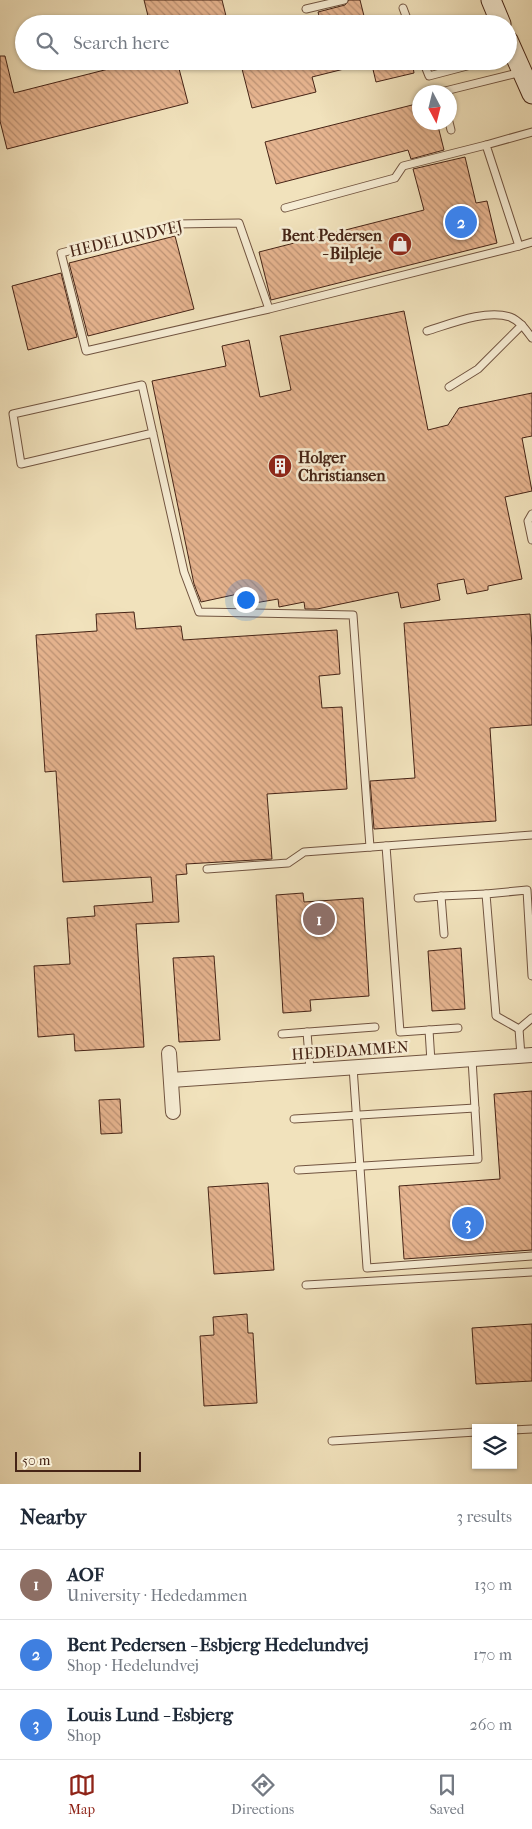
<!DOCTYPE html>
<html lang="en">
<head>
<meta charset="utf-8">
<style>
	body { margin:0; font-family:"IM FELL French Canon",serif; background:#f6f6f7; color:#1f2937 }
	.controls { position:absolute; right:15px; bottom:15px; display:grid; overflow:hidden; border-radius:0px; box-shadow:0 1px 4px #0004 }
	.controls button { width:45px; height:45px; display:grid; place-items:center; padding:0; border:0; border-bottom:1px solid #e0e1e3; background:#fff; color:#1f2937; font:25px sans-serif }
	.compass { position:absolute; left:412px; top:85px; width:45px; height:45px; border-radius:50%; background:#fff; box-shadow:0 1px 4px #0004; rotate:173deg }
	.scale { position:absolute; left:15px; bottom:12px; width:126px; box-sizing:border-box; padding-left:5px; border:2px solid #462416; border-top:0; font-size:14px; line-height:18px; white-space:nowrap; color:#462416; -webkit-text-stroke:4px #f6ecd3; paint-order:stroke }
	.you { position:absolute; left:245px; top:599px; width:18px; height:18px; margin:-12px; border:4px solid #fff; border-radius:50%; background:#1a73e8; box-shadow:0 0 0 8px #1a73e833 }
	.badge { display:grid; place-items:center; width:32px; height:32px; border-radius:50%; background:#8f2418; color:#fff; font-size:16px; font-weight:700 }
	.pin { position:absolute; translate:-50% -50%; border:2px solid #fff; box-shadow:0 1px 5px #0006 }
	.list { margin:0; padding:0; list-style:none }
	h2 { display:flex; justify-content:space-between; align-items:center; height:65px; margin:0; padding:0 20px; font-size:21px }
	h2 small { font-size:16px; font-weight:400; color:#747a83 }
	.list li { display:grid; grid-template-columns:32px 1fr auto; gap:15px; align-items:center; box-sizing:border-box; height:70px; padding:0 20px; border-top:1px solid #e0e1e3 }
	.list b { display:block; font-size:19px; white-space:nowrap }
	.list p { margin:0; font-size:16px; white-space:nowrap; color:#747a83 }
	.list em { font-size:16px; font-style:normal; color:#747a83 }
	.icon { flex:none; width:28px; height:28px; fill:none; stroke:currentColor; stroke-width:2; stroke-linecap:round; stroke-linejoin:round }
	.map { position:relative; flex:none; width:532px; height:1484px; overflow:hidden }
	.search { position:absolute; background:#fff; box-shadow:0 1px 4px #0004; left:15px; right:15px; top:15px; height:55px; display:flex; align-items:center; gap:12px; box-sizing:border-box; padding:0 18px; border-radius:28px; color:#747a83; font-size:19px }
	.sheet { height:275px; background:#fff }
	nav { display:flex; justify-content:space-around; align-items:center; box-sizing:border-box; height:70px; border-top:1px solid #e0e1e3; background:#fff; font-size:14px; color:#747a83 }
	nav a { display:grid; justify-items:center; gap:2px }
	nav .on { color:#8f2418 }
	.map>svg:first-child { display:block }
</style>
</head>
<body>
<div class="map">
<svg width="532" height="1484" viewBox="0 0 532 1484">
	<defs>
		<pattern id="building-back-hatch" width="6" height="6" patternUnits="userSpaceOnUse" patternTransform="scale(1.25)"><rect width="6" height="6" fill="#e6b48f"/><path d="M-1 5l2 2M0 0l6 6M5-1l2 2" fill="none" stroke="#bc9274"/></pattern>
	</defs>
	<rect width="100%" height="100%" fill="#f1e2bc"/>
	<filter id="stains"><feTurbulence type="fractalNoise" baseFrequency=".004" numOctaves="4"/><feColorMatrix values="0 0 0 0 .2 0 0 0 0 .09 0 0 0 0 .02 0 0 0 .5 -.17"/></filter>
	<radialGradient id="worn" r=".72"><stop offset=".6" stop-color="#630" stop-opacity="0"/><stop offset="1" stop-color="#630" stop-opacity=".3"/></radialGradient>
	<g fill="url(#building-back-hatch)" stroke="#462416">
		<polygon points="144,0 222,0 228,24 150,24"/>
		<polygon points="349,0 360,0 366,24 321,24 318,12 345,5"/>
		<polygon points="0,56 5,56 14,93 140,61 177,61 188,103 7,149 0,121"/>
		<polygon points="240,61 356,61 356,66 312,77 316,92 252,108"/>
		<polygon points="371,61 412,61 414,73 376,82"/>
		<polygon points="420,103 420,122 437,122 444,150 411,159 408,150 276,184 265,142"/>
		<polygon points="465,157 476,203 487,201 497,243 271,300 259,252 424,210 413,169"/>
		<polygon points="175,236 194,309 88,336 69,263"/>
		<polygon points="61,273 77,337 28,350 12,286"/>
		<polygon points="404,311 428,430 448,425 459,408 532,393 532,436 522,438 532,491 505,497 522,579 488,586 488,590 467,594 464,579 437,584 440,600 401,608 398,592 317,609 305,609 304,602 279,607 278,599 249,604 247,592 201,602 194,584 152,381 226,366 222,346 249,340 260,397 291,390 280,336"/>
		<polygon points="134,612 136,629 181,626 183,640 337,630 340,674 319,676 322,708 342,707 347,789 267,794 272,859 186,864 187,874 176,875 179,922 136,924 144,1047 75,1051 74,1034 38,1037 34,966 70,964 67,918 95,916 94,906 153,902 151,877 63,882 56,771 45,772 36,635 97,631 96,614"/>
		<polygon points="530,614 532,647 532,725 490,728 496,821 374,829 370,781 415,778 404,623"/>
		<polygon points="303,893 304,902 363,898 369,996 310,1000 311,1011 283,1013 276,895"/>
		<polygon points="461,948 465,1009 432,1011 428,951"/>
		<polygon points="214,956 220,1040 179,1042 173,958"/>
		<polygon points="532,1091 532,1250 404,1259 399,1186 500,1179 494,1094"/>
		<polygon points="120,1099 122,1133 101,1134 99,1100"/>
		<polygon points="268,1183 274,1270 214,1274 208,1187"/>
		<polygon points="247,1314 248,1333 253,1333 257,1403 204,1406 200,1336 214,1335 213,1317"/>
		<polygon points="532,1324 532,1381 476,1384 472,1328"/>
	</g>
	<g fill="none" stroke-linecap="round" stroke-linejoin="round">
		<g stroke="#715440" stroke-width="9">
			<g id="lane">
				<polyline points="403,8 409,24"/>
				<polyline points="306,9 344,0"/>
				<polyline points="423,61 429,76 486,61"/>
				<polyline points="441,92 522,72"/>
				<polyline points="449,122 451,130"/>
				<polyline points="532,132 486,145 519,246 532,242"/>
				<polyline points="285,208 395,178 403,166 486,145"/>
				<polyline points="269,309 86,351 61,253 176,224 239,223 269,309 519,246"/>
				<path d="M 427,331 C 450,324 486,309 510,317 C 520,321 526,330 532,338"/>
				<polyline points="449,387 478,369 522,325"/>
				<polyline points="153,433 21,464 13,414 142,385 184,572 199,612 353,615 370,847"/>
				<polyline points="532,514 528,521 532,540"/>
				<polyline points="386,846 400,1032 458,1028"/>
				<polyline points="207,869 288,863 304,852 532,835"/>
				<polyline points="441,896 486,894"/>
				<polyline points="418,898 441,896 444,934"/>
				<polyline points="519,1029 496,1016 486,894 527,890 532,976"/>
				<polyline points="519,1029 521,1056"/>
				<polyline points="519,1029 532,1018"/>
				<polyline points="429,1030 431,1062"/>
				<polyline points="307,1032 310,1070"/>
				<polyline points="282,1034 375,1027"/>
				<polyline points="353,1067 367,1268 532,1256"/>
				<polyline points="294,1119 475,1108"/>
				<polyline points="298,1170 478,1159 472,1059"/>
				<polyline points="306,1285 532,1272"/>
				<polyline points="513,1430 532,1429"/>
				<polyline points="332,1441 476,1432"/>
			</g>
		</g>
		<g stroke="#715440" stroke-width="16">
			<g id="street">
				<polyline points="169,1053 173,1112"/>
				<polyline points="171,1080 532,1055"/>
			</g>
		</g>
		<g stroke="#462416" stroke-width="21">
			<g id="secondary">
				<polyline points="491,0 501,24"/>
				<polyline points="508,40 532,94"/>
			</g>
		</g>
		<use href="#lane" stroke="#f6ecd3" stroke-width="7"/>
		<use href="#street" stroke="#f6ecd3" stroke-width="14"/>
		<use href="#secondary" stroke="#f6ecd3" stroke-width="19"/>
	</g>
	<defs>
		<g id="shop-disc" transform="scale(1.25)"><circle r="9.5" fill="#8f2418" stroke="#f6ecd3"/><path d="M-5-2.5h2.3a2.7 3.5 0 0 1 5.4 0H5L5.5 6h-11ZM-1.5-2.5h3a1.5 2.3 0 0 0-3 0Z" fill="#fff"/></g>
		<g id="building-disc" transform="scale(1.25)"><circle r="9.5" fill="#8f2418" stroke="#f6ecd3"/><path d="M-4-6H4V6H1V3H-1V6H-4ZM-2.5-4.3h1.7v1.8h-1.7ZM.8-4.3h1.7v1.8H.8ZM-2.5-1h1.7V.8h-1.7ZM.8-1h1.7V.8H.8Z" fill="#fff"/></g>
	</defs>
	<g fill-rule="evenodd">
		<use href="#shop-disc" x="400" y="244"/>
		<use href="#building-disc" x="280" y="466"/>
	</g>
	<g text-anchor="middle" stroke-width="5" stroke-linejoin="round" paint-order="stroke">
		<g font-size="16" font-weight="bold" fill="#462416" stroke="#f6ecd3" text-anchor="end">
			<text x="382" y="241">Bent Pedersen<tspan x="382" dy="18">- Bilpleje</tspan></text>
			<text x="298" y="463" text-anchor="start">Holger<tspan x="298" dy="18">Christiansen</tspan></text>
		</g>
		<g font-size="16" fill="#462416" stroke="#f6ecd3">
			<text transform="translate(126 238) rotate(-13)" y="6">HEDELUNDVEJ</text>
			<text transform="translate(350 1050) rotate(-4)" y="6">HEDEDAMMEN</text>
		</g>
	</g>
	<rect width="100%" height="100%" filter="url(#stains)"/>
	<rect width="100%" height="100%" fill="url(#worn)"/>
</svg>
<div class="controls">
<button><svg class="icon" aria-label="layers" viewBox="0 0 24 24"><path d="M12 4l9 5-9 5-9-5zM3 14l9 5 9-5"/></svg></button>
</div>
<svg class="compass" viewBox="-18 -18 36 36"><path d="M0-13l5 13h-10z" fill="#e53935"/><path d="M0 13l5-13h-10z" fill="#747a83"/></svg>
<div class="scale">50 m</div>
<div class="you"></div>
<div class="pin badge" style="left:319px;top:919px;background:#8d6e63">1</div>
<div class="pin badge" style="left:461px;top:222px;background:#3f7fe0">2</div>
<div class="pin badge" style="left:468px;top:1223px;background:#3f7fe0">3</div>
<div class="search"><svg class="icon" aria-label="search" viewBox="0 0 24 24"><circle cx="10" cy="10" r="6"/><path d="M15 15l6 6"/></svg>Search here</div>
</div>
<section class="sheet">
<h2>Nearby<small>3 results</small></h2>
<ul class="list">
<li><span class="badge" style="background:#8d6e63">1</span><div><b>AOF</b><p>University · Hededammen</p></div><em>130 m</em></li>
<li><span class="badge" style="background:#3f7fe0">2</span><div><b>Bent Pedersen - Esbjerg Hedelundvej</b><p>Shop · Hedelundvej</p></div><em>170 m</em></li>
<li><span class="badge" style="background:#3f7fe0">3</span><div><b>Louis Lund - Esbjerg</b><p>Shop</p></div><em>260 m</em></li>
</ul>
</section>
<nav>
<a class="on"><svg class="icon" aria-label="map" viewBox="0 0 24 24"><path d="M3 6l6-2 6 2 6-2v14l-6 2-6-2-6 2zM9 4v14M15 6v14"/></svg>Map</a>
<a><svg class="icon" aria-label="directions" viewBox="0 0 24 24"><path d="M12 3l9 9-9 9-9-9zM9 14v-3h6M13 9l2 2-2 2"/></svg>Directions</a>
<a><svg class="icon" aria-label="saved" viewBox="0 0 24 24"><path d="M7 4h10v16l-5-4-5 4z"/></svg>Saved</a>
</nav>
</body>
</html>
